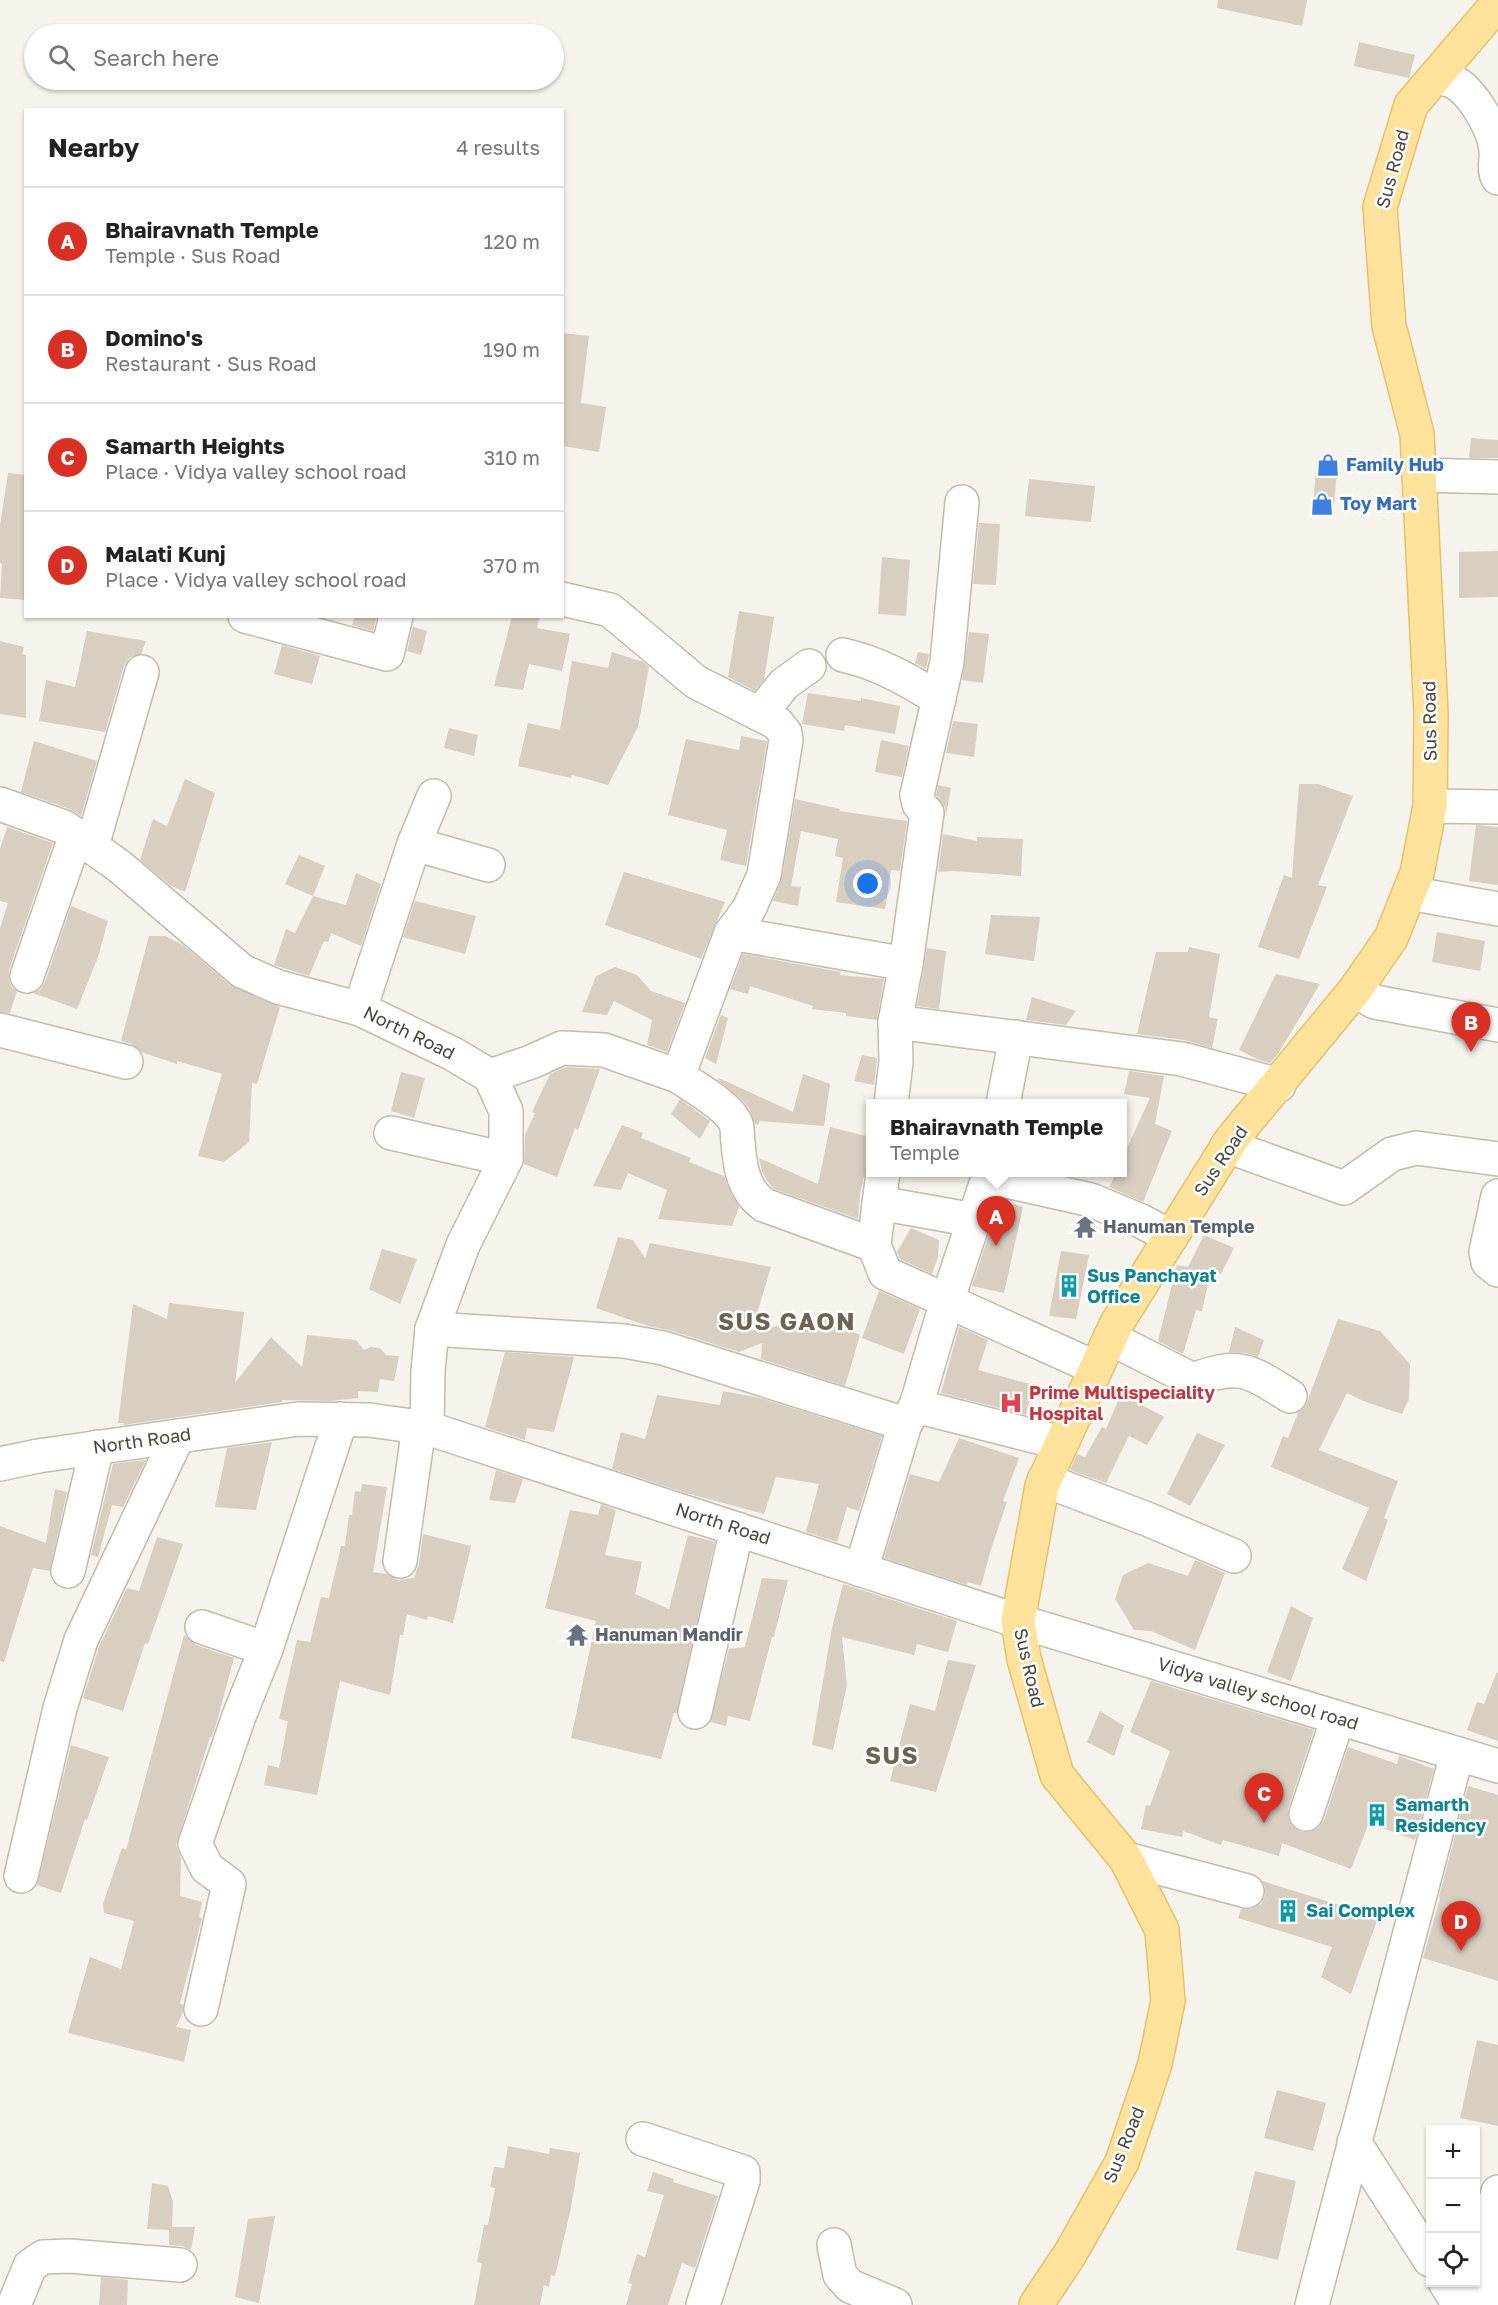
<!DOCTYPE html>
<html lang="en">
<head>
<meta charset="utf-8">
<style>
	body { margin:0; font-family:"Golos Text",sans-serif; background:#f2f2f2; color:#222 }
	.controls { position:absolute; right:18px; bottom:18px; display:grid; overflow:hidden; border-radius:0px; box-shadow:0 2px 4px #0004 }
	.controls button { width:54px; height:54px; display:grid; place-items:center; padding:0; border:0; border-bottom:2px solid #e0e0e0; background:#fff; color:#222; font:30px sans-serif }
	.you { position:absolute; left:868px; top:884px; width:21px; height:21px; margin:-15px; border:4px solid #fff; border-radius:50%; background:#1a73e8; box-shadow:0 0 0 9px #1a73e833 }
	.badge { display:grid; place-items:center; width:39px; height:39px; border-radius:50%; background:#d93025; color:#fff; font-size:20px; font-weight:700 }
	.pin { position:absolute; translate:-50% -50px; filter:drop-shadow(0 2px 3px #0008) }
	.pin::after { content:''; position:absolute; top:32px; width:21px; height:18px; background:inherit; clip-path:polygon(0 0,100% 0,50% 100%) }
	.popup { position:absolute; left:866px; top:1099px; width:261px; height:78px; box-sizing:border-box; display:grid; place-content:center; border-radius:0px; background:#fff; filter:drop-shadow(0 2px 4px #0005); font-size:20px; white-space:nowrap; color:#767676 }
	.popup b { font-size:22px; color:#222 }
	.popup::after { content:''; position:absolute; left:50%; top:100%; margin-left:-12px; border:12px solid transparent; border-top-color:#fff }
	.list { margin:0; padding:0; list-style:none }
	h2 { display:flex; justify-content:space-between; align-items:center; height:78px; margin:0; padding:0 24px; font-size:26px }
	h2 small { font-size:20px; font-weight:400; color:#767676 }
	.list li { display:grid; grid-template-columns:39px 1fr auto; gap:18px; align-items:center; box-sizing:border-box; height:108px; padding:0 24px; border-top:2px solid #e0e0e0 }
	.list b { display:block; font-size:22px; white-space:nowrap }
	.list p { margin:0; font-size:20px; white-space:nowrap; color:#767676 }
	.list em { font-size:20px; font-style:normal; color:#767676 }
	.icon { flex:none; width:33px; height:33px; fill:none; stroke:currentColor; stroke-width:2; stroke-linecap:round; stroke-linejoin:round }
	.map { position:relative; flex:none; width:1498px; height:2305px; overflow:hidden }
	.search { position:absolute; background:#fff; box-shadow:0 2px 4px #0004; left:24px; top:24px; width:540px; height:66px; display:flex; align-items:center; gap:15px; box-sizing:border-box; padding:0 21px; border-radius:33px; color:#767676; font-size:22px }
	.panel { position:absolute; background:#fff; box-shadow:0 2px 4px #0004; left:24px; top:108px; width:540px; height:510px; border-radius:0px }
	.map>svg:first-child { display:block }
</style>
</head>
<body>
<div class="map">
<svg width="1498" height="2305" viewBox="0 0 1498 2305">
	<rect width="100%" height="100%" fill="#f6f3ec"/>
	<g fill="#d8cfc1">
		<polygon points="1218,0 1307,0 1302,26 1217,8"/>
		<polygon points="1359,42 1415,55 1409,78 1354,66"/>
		<polygon points="562,333 589,336 581,403 606,407 599,452 562,446"/>
		<polygon points="1471,438 1498,440 1498,458 1469,458"/>
		<polygon points="1317,458 1338,459 1333,517 1312,517"/>
		<polygon points="8,473 26,475 26,600 0,598 2,564 0,563 0,526"/>
		<polygon points="1029,479 1095,486 1091,522 1025,516"/>
		<polygon points="979,523 1000,524 996,585 973,584"/>
		<polygon points="1498,551 1498,597 1459,598 1459,552"/>
		<polygon points="882,557 910,560 906,616 878,614"/>
		<polygon points="739,611 774,617 764,680 755,691 728,677"/>
		<polygon points="355,616 377,616 373,631 352,625"/>
		<polygon points="512,616 540,616 537,628 570,634 562,671 529,664 523,690 494,686"/>
		<polygon points="413,627 427,631 421,655 407,651"/>
		<polygon points="87,631 146,641 141,654 129,658 124,666 105,732 39,721 46,680 75,687"/>
		<polygon points="969,632 989,634 983,683 962,680"/>
		<polygon points="0,641 24,647 22,654 26,655 26,718 0,714"/>
		<polygon points="282,645 320,656 312,684 274,674"/>
		<polygon points="612,652 643,662 649,667 638,727 608,785 572,775 571,778 518,766 528,723 560,730 572,661 608,668"/>
		<polygon points="918,652 929,654 926,669 915,663"/>
		<polygon points="808,693 861,701 861,698 900,706 895,734 845,725 844,731 802,724"/>
		<polygon points="953,721 978,724 974,757 946,753"/>
		<polygon points="449,728 478,735 474,756 444,748"/>
		<polygon points="741,736 767,741 746,866 720,860 727,830 668,815 686,739 739,750"/>
		<polygon points="881,740 909,746 902,777 875,772"/>
		<polygon points="34,741 97,761 81,816 70,809 21,792"/>
		<polygon points="185,779 215,793 185,892 170,885 140,860 153,819 167,826"/>
		<polygon points="1299,784 1318,784 1353,796 1318,885 1327,887 1299,959 1258,947 1284,875 1292,878"/>
		<polygon points="938,785 951,788 946,815 945,807 936,795"/>
		<polygon points="795,799 840,809 839,811 907,821 900,871 891,870 885,909 836,902 843,858 835,856 838,839 801,831 791,886 801,887 798,906 773,901 782,878"/>
		<polygon points="1476,825 1498,827 1498,885 1469,881"/>
		<polygon points="7,827 53,843 9,970 9,980 12,988 17,991 10,1013 0,1012 0,928 8,903 0,901 0,849"/>
		<polygon points="943,834 977,841 977,837 1023,839 1021,876 953,871 938,872"/>
		<polygon points="299,855 325,866 313,896 285,884"/>
		<polygon points="624,872 725,902 701,959 605,925"/>
		<polygon points="356,873 381,884 361,946 331,933 328,942 324,941 309,976 274,965 286,929 295,933 313,896 346,905"/>
		<polygon points="415,901 476,916 465,954 403,937"/>
		<polygon points="71,906 108,921 98,957 77,1009 33,993 40,990 45,982"/>
		<polygon points="991,915 1040,917 1034,961 985,954"/>
		<polygon points="1437,932 1485,941 1480,971 1432,962"/>
		<polygon points="149,936 165,936 183,945 230,985 280,1007 257,1084 252,1083 249,1142 224,1162 198,1156 222,1074 177,1061 177,1064 141,1052 131,1044 121,1041"/>
		<polygon points="1189,947 1220,954 1209,1017 1218,1019 1212,1048 1184,1040 1137,1034 1156,952 1188,952"/>
		<polygon points="927,948 946,951 939,1009 917,1006"/>
		<polygon points="743,954 841,972 840,975 884,979 877,1020 846,1016 846,1013 812,1009 813,1006 750,986 748,994 730,989"/>
		<polygon points="615,967 637,975 651,991 685,1003 667,1052 647,1045 652,1020 614,1001 607,1015 582,1012 596,976"/>
		<polygon points="1276,974 1320,984 1278,1054 1270,1063 1259,1060 1239,1050"/>
		<polygon points="1032,997 1076,1011 1066,1025 1026,1020"/>
		<polygon points="721,1015 728,1018 716,1064 705,1058"/>
		<polygon points="862,1055 877,1058 874,1085 854,1081"/>
		<polygon points="566,1067 600,1069 578,1130 575,1128 557,1177 524,1164 525,1135 535,1113 532,1112 550,1074"/>
		<polygon points="1129,1071 1164,1076 1155,1124 1172,1131 1143,1202 1109,1187 1116,1173 1122,1173 1122,1159 1150,1098 1124,1094"/>
		<polygon points="401,1072 425,1078 414,1118 391,1111"/>
		<polygon points="803,1074 830,1084 824,1126 760,1121 758,1125 755,1124 749,1108 741,1099 718,1080 719,1078 793,1112"/>
		<polygon points="680,1099 710,1121 700,1139 671,1114"/>
		<polygon points="622,1125 643,1133 641,1138 691,1158 689,1162 724,1176 730,1192 739,1207 732,1226 658,1219 667,1190 628,1173 621,1190 593,1186"/>
		<polygon points="830,1127 870,1137 870,1150 860,1194 858,1219 774,1189 767,1181 762,1171 759,1158 818,1184"/>
		<polygon points="1000,1200 1023,1207 1004,1293 972,1286"/>
		<polygon points="911,1228 939,1240 938,1257 932,1274 900,1259 897,1252"/>
		<polygon points="1204,1235 1234,1248 1221,1274 1211,1270 1202,1311 1196,1310 1183,1354 1158,1341 1177,1265 1188,1267"/>
		<polygon points="618,1237 633,1240 645,1258 650,1243 771,1267 752,1330 819,1320 820,1315 860,1335 845,1386 761,1359 762,1343 739,1352 669,1330 648,1326 596,1308"/>
		<polygon points="382,1249 417,1259 400,1304 369,1289"/>
		<polygon points="1061,1251 1089,1255 1076,1319 1049,1316"/>
		<polygon points="879,1291 920,1309 904,1354 862,1338"/>
		<polygon points="169,1303 244,1312 235,1383 271,1337 302,1367 307,1335 356,1340 364,1350 371,1347 380,1348 386,1355 399,1356 394,1381 380,1379 378,1392 358,1391 358,1398 330,1401 282,1400 282,1402 123,1425 124,1423 118,1423 133,1304 167,1319"/>
		<polygon points="1338,1319 1380,1331 1410,1364 1409,1399 1402,1414 1363,1401 1347,1393 1319,1450 1398,1481 1384,1518 1388,1520 1366,1581 1342,1569 1369,1508 1271,1467 1283,1436 1288,1438 1298,1413 1306,1405"/>
		<polygon points="959,1327 988,1340 978,1370 1034,1385 1026,1415 941,1393"/>
		<polygon points="1235,1327 1264,1340 1258,1357 1246,1353 1229,1352"/>
		<polygon points="505,1352 574,1357 554,1432 527,1428 525,1440 485,1427"/>
		<polygon points="723,1391 760,1398 882,1436 859,1511 847,1507 837,1542 806,1532 819,1484 776,1477 764,1514 686,1493 612,1469 621,1432 645,1439 657,1395 720,1405"/>
		<polygon points="1121,1394 1164,1417 1147,1445 1129,1436 1106,1483 1070,1470 1077,1454 1085,1457 1102,1427 1106,1429"/>
		<polygon points="1197,1433 1225,1445 1190,1506 1167,1494"/>
		<polygon points="959,1438 1019,1458 1003,1501 1007,1502 992,1546 981,1586 968,1582 967,1585 884,1558 910,1474 939,1482"/>
		<polygon points="272,1442 256,1510 215,1507 227,1448"/>
		<polygon points="146,1460 123,1507 112,1505 98,1557 91,1555 113,1464"/>
		<polygon points="496,1470 523,1479 515,1503 489,1500"/>
		<polygon points="362,1484 387,1487 373,1572 387,1574 398,1580 414,1578 419,1564 423,1534 471,1546 453,1623 428,1616 427,1620 407,1614 403,1635 400,1635 390,1695 340,1681 317,1795 264,1785 268,1765 279,1768 288,1721 279,1719 297,1640 310,1642 321,1597 329,1598 341,1546 345,1546 349,1515 352,1515 355,1491 361,1492"/>
		<polygon points="55,1489 67,1492 50,1571 33,1568 4,1662 0,1661 0,1526 46,1543"/>
		<polygon points="601,1504 616,1510 605,1555 642,1562 635,1594 669,1609 688,1535 715,1542 677,1713 674,1713 661,1759 571,1738 596,1621 545,1608 570,1510 598,1515"/>
		<polygon points="157,1537 183,1544 148,1644 145,1643 123,1711 83,1698 99,1647 127,1588 139,1591"/>
		<polygon points="1195,1560 1225,1573 1195,1650 1151,1631 1134,1630 1115,1599 1123,1575 1148,1563 1188,1576"/>
		<polygon points="762,1578 788,1580 774,1637 772,1637 750,1721 728,1716 726,1726 710,1722 729,1649 745,1647"/>
		<polygon points="843,1584 957,1621 948,1652 917,1644 914,1655 842,1637 847,1685 833,1750 812,1745 832,1628"/>
		<polygon points="1291,1606 1313,1618 1291,1681 1267,1672"/>
		<polygon points="184,1635 196,1645 234,1658 216,1725 212,1737 210,1737 176,1845 181,1858 180,1896 202,1902 199,1917 202,1918 180,2003 183,2005 183,2012 176,2027 191,2030 184,2062 68,2033 90,1957 121,1969 134,1921 104,1913 103,1904 122,1848 126,1850"/>
		<polygon points="948,1660 976,1665 936,1792 890,1781 910,1704 935,1711"/>
		<polygon points="1497,1672 1498,1673 1498,1741 1467,1730 1477,1702 1484,1704"/>
		<polygon points="1151,1681 1314,1730 1288,1809 1288,1817 1292,1826 1301,1832 1309,1832 1318,1828 1324,1820 1348,1747 1397,1764 1399,1756 1434,1769 1415,1840 1369,1823 1351,1869 1282,1843 1279,1856 1223,1840 1221,1845 1183,1831 1182,1837 1141,1829 1146,1805 1150,1806 1170,1751 1130,1732"/>
		<polygon points="1100,1711 1124,1726 1114,1756 1087,1742"/>
		<polygon points="71,1745 109,1757 87,1820 85,1819 61,1893 37,1885"/>
		<polygon points="1468,1786 1498,1795 1498,1981 1423,1958 1440,1898 1439,1897"/>
		<polygon points="1262,1881 1346,1907 1347,1905 1379,1915 1351,1994 1321,1977 1332,1947 1238,1918 1241,1909 1251,1909 1261,1904 1265,1895 1265,1887"/>
		<polygon points="1477,2040 1498,2045 1498,2126 1460,2118"/>
		<polygon points="1277,2090 1326,2103 1313,2151 1264,2138"/>
		<polygon points="508,2146 549,2154 550,2148 580,2153 571,2208 555,2276 551,2275 549,2287 544,2285 540,2305 474,2305 482,2263 477,2262 484,2225 488,2225 495,2188 490,2187 494,2167 504,2168"/>
		<polygon points="1255,2171 1296,2181 1278,2260 1236,2250"/>
		<polygon points="653,2172 674,2179 673,2182 718,2196 695,2268 682,2263 668,2305 626,2305 632,2284 628,2283 637,2254 645,2257 664,2195 647,2191"/>
		<polygon points="152,2183 168,2186 173,2202 172,2227 195,2227 191,2250 182,2246 169,2245 169,2230 147,2229"/>
		<polygon points="275,2216 259,2303 235,2297 248,2219"/>
		<polygon points="101,2277 128,2280 127,2305 99,2305"/>
	</g>
	<g fill="none" stroke-linecap="round" stroke-linejoin="round">
		<g stroke="#c2bbae" stroke-width="36">
			<g id="minor">
				<path d="M 1434,78 C 1440,78 1447,79 1452,81 C 1472,90 1495,130 1496,151 C 1497,162 1493,169 1498,178"/>
				<polyline points="1419,475 1498,477"/>
				<polyline points="562,599 610,610 696,682 777,723 785,733 786,740 764,875 749,909 731,933"/>
				<polyline points="245,616 387,654 396,616"/>
				<path d="M 843,655 C 879,663 908,680 939,699"/>
				<polyline points="760,714 784,684 809,666"/>
				<polyline points="0,804 64,827 119,866 242,971 278,987 360,1009 453,1054 490,1076 506,1111 506,1159 463,1245 432,1329 428,1371 427,1428"/>
				<polyline points="1430,806 1498,807"/>
				<polyline points="414,844 488,865"/>
				<polyline points="92,846 142,672"/>
				<polyline points="1409,893 1498,909"/>
				<polyline points="906,964 927,813 919,804 917,795 947,662 962,502"/>
				<polyline points="27,976 76,835"/>
				<polyline points="1355,990 1375,1002 1498,1025"/>
				<polyline points="360,1009 414,844 434,796"/>
				<polyline points="0,1030 126,1062"/>
				<polyline points="490,1076 531,1062 562,1048 604,1050 678,1076 731,933 906,964 895,1022 1182,1059 1279,1085"/>
				<path d="M 678,1076 C 694,1087 730,1107 736,1124 C 738,1129 737,1137 738,1143 C 740,1167 743,1190 764,1205 L 874,1245"/>
				<polyline points="891,1104 896,1062 895,1022"/>
				<polyline points="1003,1104 1016,1037"/>
				<polyline points="391,1133 506,1159"/>
				<polyline points="1227,1146 1344,1188 1392,1154 1416,1148 1498,1159"/>
				<polyline points="883,1172 874,1245 885,1273 1096,1368"/>
				<polyline points="989,1177 1091,1200 1141,1221 1171,1237"/>
				<polyline points="1498,1196 1486,1252 1488,1262 1498,1270"/>
				<polyline points="879,1203 974,1220"/>
				<polyline points="432,1329 624,1341 663,1348 905,1424"/>
				<path d="M 1110,1338 L 1193,1380 C 1240,1362 1250,1371 1290,1396"/>
				<polyline points="916,1406 947,1301 990,1172"/>
				<polyline points="0,1464 38,1456 298,1419 369,1420 427,1428 1018,1621 1498,1766"/>
				<polyline points="1044,1480 1147,1519 1234,1556"/>
				<polyline points="400,1561 419,1427"/>
				<polyline points="861,1570 905,1424 916,1406 1061,1443"/>
				<polyline points="68,1571 97,1447"/>
				<polyline points="202,1627 266,1649"/>
				<polyline points="695,1712 737,1529"/>
				<polyline points="1306,1814 1338,1718"/>
				<polyline points="1126,1859 1247,1891"/>
				<polyline points="21,1876 60,1708 81,1640 178,1436"/>
				<polyline points="201,2009 229,1884 207,1868 195,1844 239,1716 266,1649 341,1419"/>
				<polyline points="643,2139 743,2172 743,2181 703,2305"/>
				<polyline points="1354,2142 1430,2260"/>
				<polyline points="834,2245 840,2275 850,2286 895,2305"/>
				<polyline points="1476,2276 1498,2192"/>
				<polyline points="1445,2282 1459,2305"/>
				<polyline points="14,2305 30,2266 43,2257 69,2256 180,2265"/>
				<polyline points="1312,2305 1457,1754"/>
				<polyline points="1483,2305 1495,2254"/>
			</g>
		</g>
		<g stroke="#e6c16a" stroke-width="36">
			<polyline id="major" points="1036,2305 1070,2254 1122,2162 1155,2064 1168,2001 1162,1930 1126,1859 1057,1775 1024,1659 1018,1621 1042,1486 1117,1323 1232,1139 1355,990 1391,938 1417,873 1430,806 1431,713 1417,434 1389,326 1380,207 1411,105 1498,3"/>
		</g>
		<use href="#minor" stroke="#fff" stroke-width="33"/>
		<use href="#major" stroke="#ffe39c" stroke-width="33"/>
	</g>
	<defs>
		<g id="shop-bare" transform="scale(1.8)"><path d="M-5-2.5h2.3a2.7 3.5 0 0 1 5.4 0H5L5.5 6h-11ZM-1.5-2.5h3a1.5 2.3 0 0 0-3 0Z" fill="#3f7fe0" stroke="#fff" stroke-width="2.5" paint-order="stroke"/></g>
		<g id="temple-bare" transform="scale(1.8)"><path d="M0-6L5-2H3V0L6.5 2.5H4V6H1.5V3h-3V6H-4V2.5H-6.5L-3 0V-2H-5Z" fill="#6b7280" stroke="#fff" stroke-width="2.5" paint-order="stroke"/></g>
		<g id="building-bare" transform="scale(1.8)"><path d="M-4-6H4V6H1V3H-1V6H-4ZM-2.5-4.3h1.7v1.8h-1.7ZM.8-4.3h1.7v1.8H.8ZM-2.5-1h1.7V.8h-1.7ZM.8-1h1.7V.8H.8Z" fill="#0f9aa8" stroke="#fff" stroke-width="2.5" paint-order="stroke"/></g>
		<g id="hospital-bare" transform="scale(1.8)"><path d="M-5-5h3v3.5h4V-5h3V5h-3V1.5h-4V5h-3Z" fill="#e0444e" stroke="#fff" stroke-width="2.5" paint-order="stroke"/></g>
	</defs>
	<g fill-rule="evenodd">
		<use href="#shop-bare" x="1328" y="465"/>
		<use href="#shop-bare" x="1322" y="504"/>
		<use href="#temple-bare" x="1085" y="1227"/>
		<use href="#building-bare" x="1069" y="1286"/>
		<use href="#hospital-bare" x="1011" y="1403"/>
		<use href="#temple-bare" x="577" y="1635"/>
		<use href="#building-bare" x="1377" y="1815"/>
		<use href="#building-bare" x="1288" y="1911"/>
	</g>
	<g text-anchor="middle" stroke-width="5" stroke-linejoin="round" paint-order="stroke">
		<g font-size="18" fill="#4b4439" stroke="#fff">
			<text transform="translate(1393 169) rotate(-75)" y="6">Sus Road</text>
			<text transform="translate(1430 721) rotate(-91)" y="6">Sus Road</text>
			<text transform="translate(409 1033) rotate(26)" y="6">North Road</text>
			<text transform="translate(1221 1161) rotate(-56)" y="6">Sus Road</text>
			<text transform="translate(142 1441) rotate(-8)" y="6">North Road</text>
			<text transform="translate(723 1524) rotate(18)" y="6">North Road</text>
			<text transform="translate(1029 1668) rotate(77)" y="6">Sus Road</text>
			<text transform="translate(1258 1694) rotate(17)" y="6">Vidya valley school road</text>
			<text transform="translate(1124 2145) rotate(-68)" y="6">Sus Road</text>
		</g>
		<g font-size="18" font-weight="bold" fill="#366cbe" stroke="#fff" text-anchor="start">
			<text x="1346" y="471">Family Hub</text>
			<text x="1340" y="510">Toy Mart</text>
		</g>
		<g font-size="18" font-weight="bold" fill="#5b616d" stroke="#fff" text-anchor="start">
			<text x="1103" y="1233">Hanuman Temple</text>
			<text x="595" y="1641">Hanuman Mandir</text>
		</g>
		<g font-size="18" font-weight="bold" fill="#0d838f" stroke="#fff" text-anchor="start">
			<text x="1087" y="1282">Sus Panchayat<tspan x="1087" dy="21">Office</tspan></text>
			<text x="1395" y="1811">Samarth<tspan x="1395" dy="21">Residency</tspan></text>
			<text x="1306" y="1917">Sai Complex</text>
		</g>
		<g font-size="18" font-weight="bold" fill="#be3a42" stroke="#fff" text-anchor="start">
			<text x="1029" y="1399">Prime Multispeciality<tspan x="1029" dy="21">Hospital</tspan></text>
		</g>
		<g font-size="24" font-weight="bold" letter-spacing="1.5" fill="#6e6250" stroke="#fff">
			<text x="787" y="1330">SUS GAON</text>
			<text x="892" y="1764">SUS</text>
		</g>
	</g>
</svg>
<div class="controls">
<button>+</button>
<button>−</button>
<button><svg class="icon" aria-label="locate" viewBox="0 0 24 24"><circle cx="12" cy="12" r="6"/><path d="M12 2v4M12 18v4M2 12h4M18 12h4"/></svg></button>
</div>
<div class="you"></div>
<div class="pin badge" style="left:996px;top:1246px">A</div>
<div class="popup"><b>Bhairavnath Temple</b>Temple</div>
<div class="pin badge" style="left:1471px;top:1052px">B</div>
<div class="pin badge" style="left:1264px;top:1823px">C</div>
<div class="pin badge" style="left:1461px;top:1951px">D</div>
<div class="search"><svg class="icon" aria-label="search" viewBox="0 0 24 24"><circle cx="10" cy="10" r="6"/><path d="M15 15l6 6"/></svg>Search here</div>
<section class="panel">
<h2>Nearby<small>4 results</small></h2>
<ul class="list">
<li><span class="badge">A</span><div><b>Bhairavnath Temple</b><p>Temple · Sus Road</p></div><em>120 m</em></li>
<li><span class="badge">B</span><div><b>Domino's</b><p>Restaurant · Sus Road</p></div><em>190 m</em></li>
<li><span class="badge">C</span><div><b>Samarth Heights</b><p>Place · Vidya valley school road</p></div><em>310 m</em></li>
<li><span class="badge">D</span><div><b>Malati Kunj</b><p>Place · Vidya valley school road</p></div><em>370 m</em></li>
</ul>
</section>
</div>
</body>
</html>
